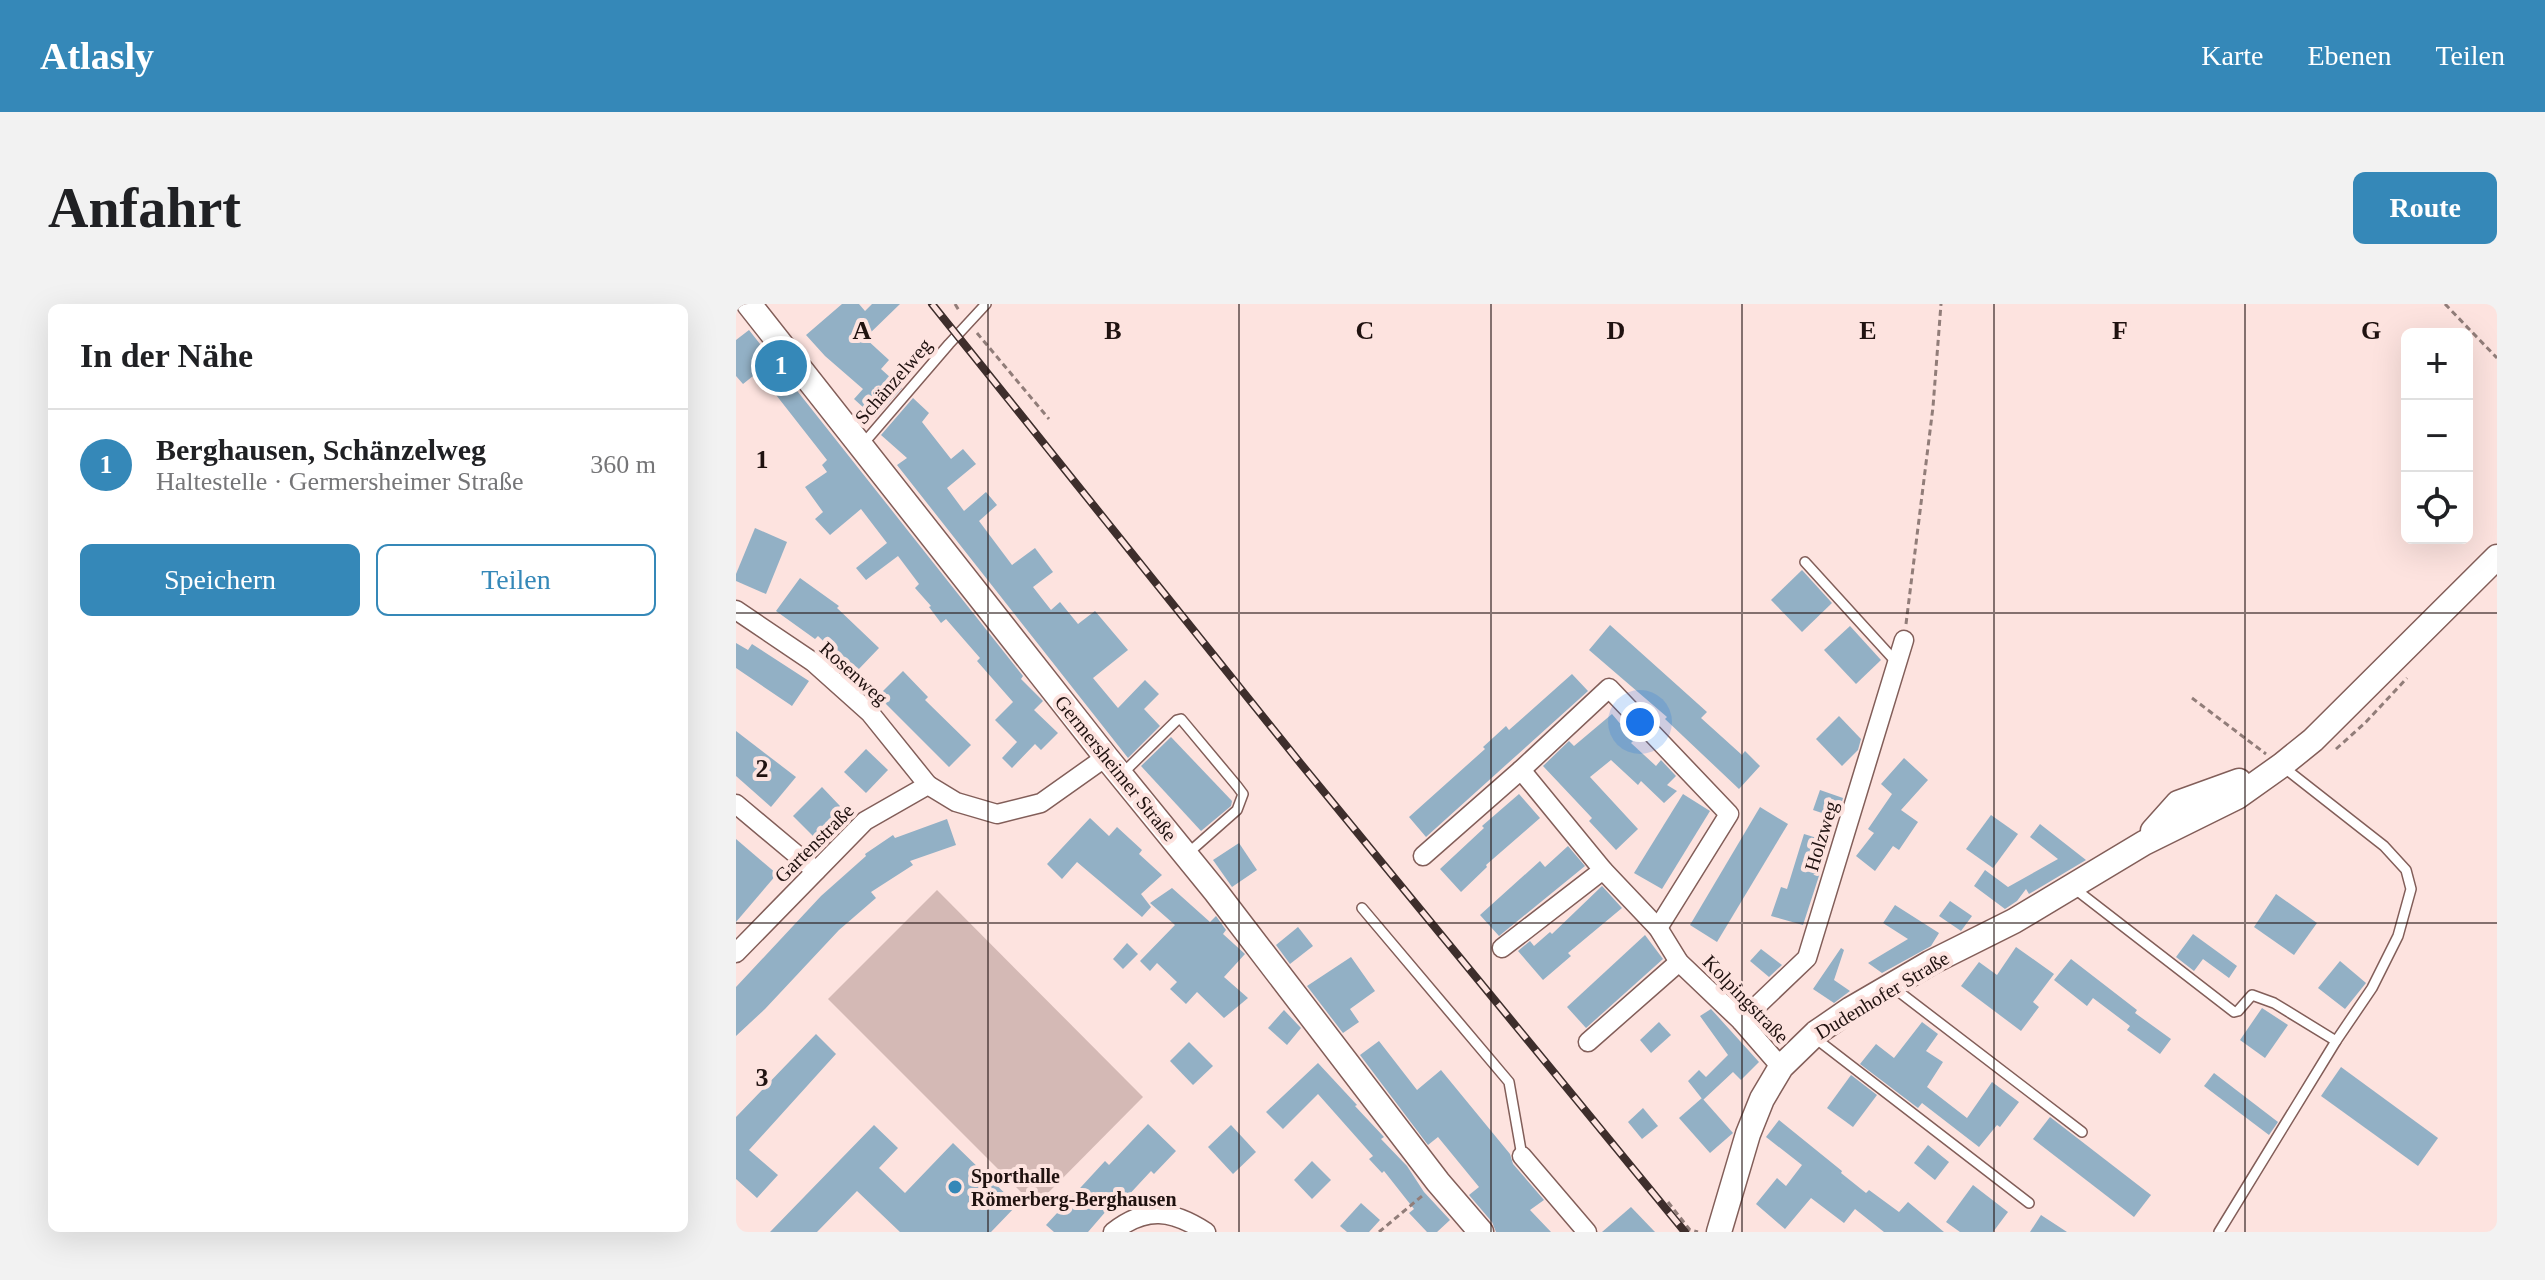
<!DOCTYPE html>
<html lang="de">
<head>
<meta charset="utf-8">
<style>
	body { margin:0; font-family:"Times New Roman",serif; background:#f2f2f2; color:#202124 }
	.controls { position:absolute; right:24px; top:24px; display:grid; overflow:hidden; border-radius:12px; box-shadow:0 8px 32px #0002 }
	.controls button { width:72px; height:72px; display:grid; place-items:center; padding:0; border:0; border-bottom:2px solid #e0e0e0; background:#fff; color:#202124; font:40px sans-serif }
	.you { position:absolute; left:904px; top:418px; width:28px; height:28px; margin:-20px; border:6px solid #fff; border-radius:50%; background:#1a73e8; box-shadow:0 0 0 12px #1a73e833 }
	.badge { display:grid; place-items:center; width:52px; height:52px; border-radius:50%; background:#3588b8; color:#fff; font-size:26px; font-weight:700 }
	.pin { position:absolute; translate:-50% -50%; border:4px solid #fff; box-shadow:0 2px 8px #0006 }
	.list { margin:0; padding:0; list-style:none }
	h2 { display:flex; justify-content:space-between; align-items:center; height:104px; margin:0; padding:0 32px; font-size:34px }
	h2 small { font-size:26px; font-weight:400; color:#757577 }
	.list li { display:grid; grid-template-columns:52px 1fr auto; gap:24px; align-items:center; box-sizing:border-box; height:112px; padding:0 32px; border-top:2px solid #e0e0e0 }
	.list b { display:block; font-size:30px; white-space:nowrap }
	.list p { margin:0; font-size:26px; white-space:nowrap; color:#757577 }
	.list em { font-size:26px; font-style:normal; color:#757577 }
	.actions { display:flex; gap:16px; padding:24px 32px }
	.actions a { flex:1; padding:18px 0; border:2px solid #3588b8; border-radius:12px; text-align:center; font-size:28px; color:#3588b8 }
	.actions .main { background:#3588b8; color:#fff }
	.icon { flex:none; width:44px; height:44px; fill:none; stroke:currentColor; stroke-width:2; stroke-linecap:round; stroke-linejoin:round }
	.map { position:relative; flex:none; width:1761px; height:928px; overflow:hidden; border-radius:12px }
	header { display:flex; align-items:center; gap:48px; box-sizing:border-box; height:112px; padding:0 40px; background:#3588b8; color:#fff }
	header strong { font-size:38px }
	nav { display:flex; gap:44px; margin-inline-start:auto; font-size:28px }
	.intro { display:flex; align-items:center; justify-content:space-between; box-sizing:border-box; height:192px; padding:0 48px }
	h1 { margin:0; font-size:56px }
	.button { padding:20px 36px; border-radius:12px; background:#3588b8; color:#fff; font-size:28px; font-weight:700 }
	main { display:flex; gap:48px; padding:0 48px }
	aside { flex:1; background:#fff; border-radius:12px; box-shadow:0 8px 32px #0002 }
	.map>svg:first-child { display:block }
</style>
</head>
<body>
<header>
<strong>Atlasly</strong>
<nav><a>Karte</a><a>Ebenen</a><a>Teilen</a></nav>
</header>
<div class="intro"><h1>Anfahrt</h1><a class="button">Route</a></div>
<main>
<aside>
<h2>In der Nähe<small></small></h2>
<ul class="list">
<li><span class="badge">1</span><div><b>Berghausen, Schänzelweg</b><p>Haltestelle · Germersheimer Straße</p></div><em>360 m</em></li>
</ul>
<div class="actions"><a class="main">Speichern</a><a>Teilen</a></div>
</aside>
<div class="map">
<svg width="1761" height="928" viewBox="0 0 1761 928">
	<rect width="100%" height="100%" fill="#fde3df"/>
	<polygon fill="#d4b9b5" points="201,586 407,793 299,902 92,695"/>
	<g fill="#92b0c5">
		<polygon points="106,0 123,0 129,7 136,0 164,0 129,34 153,56 145,65 166,84 139,114 118,95 127,85 89,52 70,31"/>
		<polygon points="13,26 287,372 285,375 307,397 298,406 322,429 305,446 299,440 276,464 266,454 281,438 259,416 277,398 241,357 244,354 210,315 205,319 193,303 195,302 179,284 183,280 162,252 130,276 120,264 151,239 125,205 94,231 79,215 87,208 69,183 91,168 86,161 91,156 22,68 7,80 0,72 0,36"/>
		<polygon points="177,94 193,109 186,118 215,155 227,145 240,160 211,184 228,207 250,188 261,201 243,217 276,261 299,244 317,268 297,283 315,306 324,298 342,320 359,307 392,346 357,374 382,404 409,376 423,390 408,405 424,422 392,454 161,161 171,154 145,131"/>
		<polygon points="19,224 51,238 30,290 0,277 0,270"/>
		<polygon points="1066,266 1096,299 1066,328 1035,296"/>
		<polygon points="64,274 103,302 101,304 143,344 120,368 82,332 79,335 40,307"/>
		<polygon points="874,321 971,408 965,414 1006,451 1009,447 1024,462 1003,485 929,415 931,413 853,346"/>
		<polygon points="1114,322 1145,356 1120,380 1088,346"/>
		<polygon points="0,339 12,346 16,340 73,377 56,402 0,364"/>
		<polygon points="167,367 192,393 189,396 235,441 213,463 142,392"/>
		<polygon points="836,370 852,387 690,533 673,513 749,445 747,443 770,422 773,426"/>
		<polygon points="876,410 898,436 895,439 920,462 925,456 940,472 931,481 941,487 928,499 905,477 902,481 875,456 854,473 902,525 880,546 853,517 856,514 807,462 833,437 838,442"/>
		<polygon points="1103,412 1125,435 1122,446 1106,462 1080,435"/>
		<polygon points="0,427 60,473 35,503 0,472"/>
		<polygon points="435,433 496,497 495,502 465,527 405,462"/>
		<polygon points="130,445 152,466 130,489 108,468"/>
		<polygon points="1168,454 1192,476 1165,506 1182,518 1163,546 1157,542 1139,567 1120,552 1138,529 1132,525 1156,490 1145,480"/>
		<polygon points="86,483 104,502 99,507 105,513 90,528 86,523 77,532 57,512"/>
		<polygon points="1084,486 1107,494 1101,514 1077,506"/>
		<polygon points="783,490 804,514 750,561 751,563 725,588 704,565 748,524 746,522"/>
		<polygon points="947,490 974,507 926,585 898,569"/>
		<polygon points="1024,503 1052,520 981,638 954,621"/>
		<polygon points="1255,511 1282,530 1257,564 1230,545"/>
		<polygon points="354,514 373,532 381,523 406,546 403,550 426,571 405,590 415,603 406,613 341,558 326,575 311,560"/>
		<polygon points="211,515 220,541 174,557 177,561 135,588 140,594 103,626 29,705 0,732 0,683 85,592 130,552 129,550 157,531 159,534"/>
		<polygon points="1304,520 1350,556 1293,590 1290,585 1281,597 1269,605 1238,582 1249,566 1272,583 1322,555 1294,533"/>
		<polygon points="1068,530 1094,538 1067,621 1035,612 1045,583 1051,585"/>
		<polygon points="0,535 41,570 0,618"/>
		<polygon points="503,539 521,566 496,583 477,556"/>
		<polygon points="832,542 849,562 763,632 744,611 804,557 809,563"/>
		<polygon points="866,582 886,604 832,649 835,652 807,676 782,647 794,637 798,642 814,628 816,630"/>
		<polygon points="436,584 474,618 480,612 490,626 487,630 509,650 488,673 512,694 488,714 461,688 450,700 434,685 441,678 421,659 414,667 404,657 439,621 414,599"/>
		<polygon points="1540,590 1581,619 1558,651 1518,623"/>
		<polygon points="1214,597 1236,612 1225,627 1203,612"/>
		<polygon points="1159,601 1203,629 1195,642 1146,669 1132,659 1172,635 1147,619"/>
		<polygon points="562,623 577,642 554,660 540,641"/>
		<polygon points="1457,630 1501,662 1493,674 1467,655 1458,667 1440,653"/>
		<polygon points="909,631 927,655 850,724 831,703"/>
		<polygon points="391,639 402,650 387,665 377,655"/>
		<polygon points="1280,643 1318,670 1297,698 1303,703 1285,727 1225,682 1243,658 1261,671"/>
		<polygon points="1105,644 1108,646 1098,676 1114,687 1098,699 1077,685"/>
		<polygon points="1025,645 1046,661 1033,673 1014,657"/>
		<polygon points="615,653 639,687 614,705 623,718 607,729 571,682"/>
		<polygon points="1335,655 1401,706 1399,709 1435,735 1424,750 1391,726 1394,722 1357,694 1351,702 1318,676"/>
		<polygon points="1604,657 1630,679 1609,705 1582,684"/>
		<polygon points="1526,704 1552,721 1529,754 1504,736"/>
		<polygon points="975,705 1023,758 1005,776 997,768 967,796 952,777 963,766 970,773 992,751 964,712"/>
		<polygon points="548,706 565,724 551,741 532,724"/>
		<polygon points="923,718 935,731 915,749 904,736"/>
		<polygon points="1186,718 1202,730 1190,747 1207,758 1191,783 1231,814 1256,778 1283,798 1264,823 1261,821 1243,843 1186,799 1182,804 1124,760 1140,740 1158,754"/>
		<polygon points="80,730 100,750 13,846 42,871 21,894 0,875 0,813"/>
		<polygon points="643,737 681,786 705,766 774,850 777,860 808,896 794,906 815,928 760,928 756,918 733,891 743,883 702,833 692,841 624,751"/>
		<polygon points="453,738 477,762 457,781 434,757"/>
		<polygon points="582,759 621,801 619,802 648,833 645,835 671,862 688,888 714,916 701,928 691,928 673,909 678,905 648,867 646,869 633,855 637,852 582,790 547,825 530,808"/>
		<polygon points="1605,763 1702,834 1682,862 1585,792"/>
		<polygon points="1478,769 1542,818 1533,831 1468,782"/>
		<polygon points="1115,771 1141,791 1117,823 1091,804"/>
		<polygon points="966,794 997,829 974,849 943,814"/>
		<polygon points="907,804 922,822 906,835 892,818"/>
		<polygon points="1314,813 1415,891 1398,913 1297,835"/>
		<polygon points="1043,816 1106,867 1105,869 1130,889 1133,886 1163,908 1172,898 1208,928 1148,928 1119,905 1108,919 1075,894 1049,925 1020,900 1041,874 1050,882 1066,861 1030,833"/>
		<polygon points="412,820 440,847 418,870 415,867 375,910 371,906 352,928 318,928 310,921 369,857 373,861"/>
		<polygon points="138,821 162,844 143,864 169,889 217,839 281,901 255,928 164,928 121,887 81,928 34,928"/>
		<polygon points="495,821 520,848 497,870 472,843"/>
		<polygon points="1192,841 1213,858 1199,876 1178,859"/>
		<polygon points="576,857 595,876 576,895 558,876"/>
		<polygon points="1237,881 1272,908 1257,928 1224,928 1210,918"/>
		<polygon points="625,899 644,916 633,928 611,928 604,922"/>
		<polygon points="895,903 919,928 866,928"/>
		<polygon points="1305,911 1331,928 1294,928"/>
	</g>
	<g fill="none" stroke-linecap="round" stroke-linejoin="round">
		<g stroke="#825e59" stroke-width="12">
			<g id="lane">
				<polyline points="127,140 213,40 250,0"/>
				<polyline points="1069,258 1161,359"/>
				<polyline points="387,469 441,416 445,415 501,482 507,490 501,506 450,551"/>
				<polyline points="1339,585 1498,708 1502,707 1516,691 1538,699 1600,737"/>
				<polyline points="626,604 773,778 786,852"/>
				<polyline points="1158,684 1346,828"/>
				<polyline points="1079,734 1293,899"/>
				<polyline points="1483,928 1600,737 1636,684 1662,632 1675,585 1670,566 1648,542 1546,462"/>
			</g>
		</g>
		<g stroke="#825e59" stroke-width="21">
			<g id="street">
				<polyline points="0,306 77,358 134,409 192,481"/>
				<polyline points="785,466 873,384 993,510 922,624"/>
				<polyline points="0,500 80,567"/>
				<polyline points="687,552 785,466 867,566 922,624 943,658 1005,717 1045,763"/>
				<polyline points="766,644 867,566"/>
				<polyline points="0,649 129,517 192,481 220,498 261,510 305,499 370,453"/>
				<polyline points="1005,717 1071,654 1168,336"/>
				<polyline points="852,738 943,658"/>
				<polyline points="786,852 851,928"/>
				<path d="M 377,928 C 410,902 436,906 470,928"/>
			</g>
		</g>
		<g stroke="#825e59" stroke-width="27">
			<g id="secondary">
				<polyline points="13,0 370,453 480,588 702,878 745,928"/>
				<polyline points="1417,527 1442,499 1503,477"/>
				<polyline points="983,928 1012,830 1026,795 1045,763 1080,729 1115,705 1194,659 1278,617 1408,539 1501,493 1546,461 1577,436 1761,253"/>
			</g>
		</g>
		<g stroke="#917d79" stroke-width="3" stroke-dasharray="6 4" stroke-linecap="butt">
			<polyline points="219,0 224,8"/>
			<polyline points="1709,0 1761,54"/>
			<polyline points="241,29 313,115"/>
			<polyline points="1170,320 1197,103 1205,0"/>
			<polyline points="1456,394 1530,450"/>
			<polyline points="1600,445 1629,419 1671,374"/>
			<polyline points="932,898 954,926 962,928"/>
			<polyline points="643,928 686,892"/>
		</g>
		<use href="#lane" stroke="#fff" stroke-width="9"/>
		<use href="#street" stroke="#fff" stroke-width="18"/>
		<use href="#secondary" stroke="#fff" stroke-width="24"/>
		<g stroke="#3e2e2c" stroke-width="8">
			<polyline id="rail" points="196,0 565,460 949,928"/>
		</g>
		<use href="#rail" stroke="#fde3df" stroke-width="5" stroke-dasharray="15" stroke-linecap="butt"/>
	</g>
	<path fill="none" stroke="#201210" stroke-width="2" stroke-opacity="0.55" d="M 252,0 L 252,928M 503,0 L 503,928M 755,0 L 755,928M 1006,0 L 1006,928M 1258,0 L 1258,928M 1509,0 L 1509,928M 0,309 L 1761,309M 0,619 L 1761,619"/>
	<circle fill="#3588b8" stroke="#fde3df" stroke-width="3" cx="219" cy="883" r="8"/>
	<g text-anchor="middle" stroke-width="8" stroke-linejoin="round" paint-order="stroke">
		<g font-size="20" fill="#201210" stroke="#fde3df">
			<text transform="translate(157 77) rotate(-49)" y="7">Schänzelweg</text>
			<text transform="translate(118 369) rotate(42)" y="7">Rosenweg</text>
			<text transform="translate(380 464) rotate(51)" y="7">Germersheimer Straße</text>
			<text transform="translate(1085 532) rotate(-73)" y="7">Holzweg</text>
			<text transform="translate(78 539) rotate(-45)" y="7">Gartenstraße</text>
			<text transform="translate(1146 691) rotate(-31)" y="7">Dudenhofer Straße</text>
			<text transform="translate(1010 695) rotate(46)" y="7">Kolpingstraße</text>
		</g>
		<g font-size="20" font-weight="bold" fill="#201210" stroke="#fde3df" text-anchor="start">
			<text x="235" y="879">Sporthalle<tspan x="235" dy="23">Römerberg-Berghausen</tspan></text>
		</g>
	</g>
	<g font-size="26" text-anchor="middle" font-weight="bold" fill="#201210" stroke="#fde3df" stroke-width="8" stroke-linejoin="round" paint-order="stroke">
		<text x="126" y="35">A</text>
		<text x="377" y="35">B</text>
		<text x="629" y="35">C</text>
		<text x="880" y="35">D</text>
		<text x="1132" y="35">E</text>
		<text x="1384" y="35">F</text>
		<text x="1635" y="35">G</text>
		<text x="26" y="164">1</text>
		<text x="26" y="473">2</text>
		<text x="26" y="782">3</text>
	</g>
</svg>
<div class="controls">
<button>+</button>
<button>−</button>
<button><svg class="icon" aria-label="locate" viewBox="0 0 24 24"><circle cx="12" cy="12" r="6"/><path d="M12 2v4M12 18v4M2 12h4M18 12h4"/></svg></button>
</div>
<div class="you"></div>
<div class="pin badge" style="left:45px;top:62px">1</div>
</div>
</main>
</body>
</html>
